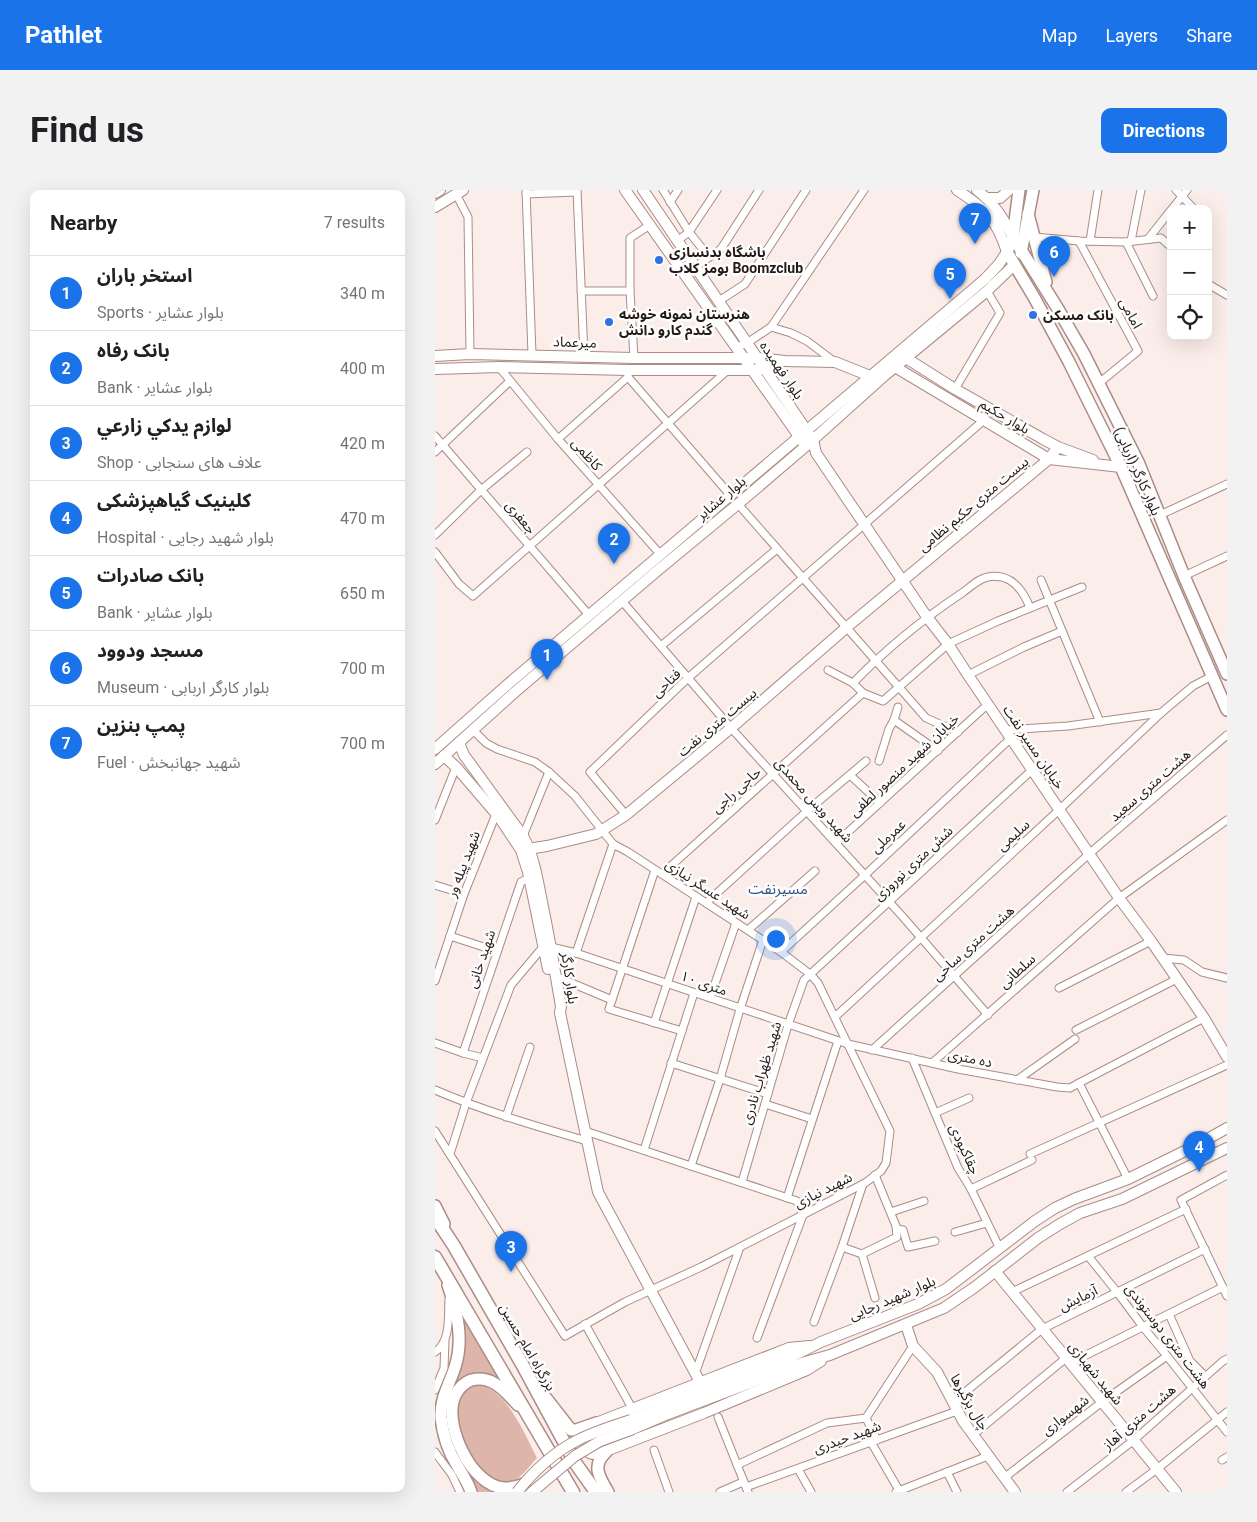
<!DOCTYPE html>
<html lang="en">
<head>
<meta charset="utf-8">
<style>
	body { margin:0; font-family:Roboto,"Noto Sans Arabic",sans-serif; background:#f2f2f2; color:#202124 }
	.controls { position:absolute; right:15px; top:15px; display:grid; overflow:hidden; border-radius:10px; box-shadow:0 5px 20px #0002 }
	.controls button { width:45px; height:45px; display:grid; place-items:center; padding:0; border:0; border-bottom:1px solid #e0e0e0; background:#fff; color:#202124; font:25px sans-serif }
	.you { position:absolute; left:340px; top:748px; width:18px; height:18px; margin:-12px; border:4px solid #fff; border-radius:50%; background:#1a73e8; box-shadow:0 0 0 8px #1a73e833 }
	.badge { display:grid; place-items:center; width:32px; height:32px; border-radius:50%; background:#1a73e8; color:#fff; font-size:16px; font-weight:700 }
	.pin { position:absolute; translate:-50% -41px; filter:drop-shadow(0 1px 2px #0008) }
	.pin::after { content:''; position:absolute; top:26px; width:18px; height:15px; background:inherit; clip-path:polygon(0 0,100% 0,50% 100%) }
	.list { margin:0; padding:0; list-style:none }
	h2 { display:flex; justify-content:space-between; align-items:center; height:65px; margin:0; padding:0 20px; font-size:21px }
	h2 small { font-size:16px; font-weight:400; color:#757577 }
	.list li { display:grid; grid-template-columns:32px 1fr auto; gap:15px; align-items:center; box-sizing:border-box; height:75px; padding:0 20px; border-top:1px solid #e0e0e0 }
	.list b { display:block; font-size:19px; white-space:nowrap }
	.list p { margin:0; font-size:16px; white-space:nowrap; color:#757577 }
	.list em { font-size:16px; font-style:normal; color:#757577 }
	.icon { flex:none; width:28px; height:28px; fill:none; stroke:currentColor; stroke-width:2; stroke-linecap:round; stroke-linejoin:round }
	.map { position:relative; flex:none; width:792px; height:1302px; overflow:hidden; border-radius:10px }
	header { display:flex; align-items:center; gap:30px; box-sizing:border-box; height:70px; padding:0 25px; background:#1a73e8; color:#fff }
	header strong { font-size:24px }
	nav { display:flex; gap:28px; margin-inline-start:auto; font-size:18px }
	.intro { display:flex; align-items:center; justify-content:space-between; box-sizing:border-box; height:120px; padding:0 30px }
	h1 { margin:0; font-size:35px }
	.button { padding:12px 22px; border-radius:10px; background:#1a73e8; color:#fff; font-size:18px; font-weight:700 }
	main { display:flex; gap:30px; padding:0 30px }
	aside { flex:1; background:#fff; border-radius:10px; box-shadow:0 5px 20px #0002 }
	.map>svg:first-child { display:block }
</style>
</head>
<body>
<header>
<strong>Pathlet</strong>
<nav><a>Map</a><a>Layers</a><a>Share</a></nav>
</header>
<div class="intro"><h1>Find us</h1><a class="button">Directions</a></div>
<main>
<aside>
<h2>Nearby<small>7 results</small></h2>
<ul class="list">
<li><span class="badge">1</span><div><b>استخر باران</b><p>Sports · بلوار عشایر</p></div><em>340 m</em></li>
<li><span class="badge">2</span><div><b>بانک رفاه</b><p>Bank · بلوار عشایر</p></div><em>400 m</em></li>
<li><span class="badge">3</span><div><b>لوازم يدكي زارعي</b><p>Shop · علاف های سنجابی</p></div><em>420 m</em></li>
<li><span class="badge">4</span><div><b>کلینیک گیاهپزشکی</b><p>Hospital · بلوار شهید رجایی</p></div><em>470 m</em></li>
<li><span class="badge">5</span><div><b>بانک صادرات</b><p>Bank · بلوار عشایر</p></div><em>650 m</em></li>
<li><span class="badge">6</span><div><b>مسجد ودوود</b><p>Museum · بلوار کارگر اربابی</p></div><em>700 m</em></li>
<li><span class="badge">7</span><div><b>پمپ بنزین</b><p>Fuel · شهید جهانبخش</p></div><em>700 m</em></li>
</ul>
</aside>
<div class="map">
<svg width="792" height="1302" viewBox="0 0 792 1302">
	<rect width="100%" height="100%" fill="#fbede9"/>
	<g fill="#deb5ab">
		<path d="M 30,1130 L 32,1130 L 69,1192 C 45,1185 39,1178 18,1196 Z"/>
		<path d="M 42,1195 C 70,1196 90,1245 102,1268 C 96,1274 88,1286 80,1290 C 45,1302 15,1237 25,1210 C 28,1202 34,1198 42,1195 Z"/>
		<polygon points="25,1267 62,1302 41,1302 23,1269"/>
	</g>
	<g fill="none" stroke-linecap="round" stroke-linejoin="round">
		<g stroke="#ab8c84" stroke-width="9">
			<g id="street">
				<polyline points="91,0 97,164"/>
				<polyline points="142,0 149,166"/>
				<polyline points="228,0 254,42 274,67"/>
				<polyline points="741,0 759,19"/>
				<polyline points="21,4 33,27 35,164"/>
				<polyline points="91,4 142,2"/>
				<polyline points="235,12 243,0"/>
				<polyline points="737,19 752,0"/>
				<polyline points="599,47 644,51 691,52 726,48 736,57"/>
				<polyline points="713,49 736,20"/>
				<polyline points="242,51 254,42 282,0"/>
				<polyline points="644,51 703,161 663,194"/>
				<polyline points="655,51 663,0"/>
				<polyline points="696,51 706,0"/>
				<polyline points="691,52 718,106"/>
				<polyline points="260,77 286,59 324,0"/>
				<polyline points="773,94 792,105"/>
				<polyline points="146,101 195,101 199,168"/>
				<polyline points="195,101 195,48 215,35"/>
				<polyline points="284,111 310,94 371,0"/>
				<polyline points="336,137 356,143 372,151 400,172"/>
				<polyline points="302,157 312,153 336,137 429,0"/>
				<polyline points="64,177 123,249 225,364"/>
				<polyline points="193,180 193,187 296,306"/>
				<polyline points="520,199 565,123 552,101"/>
				<polyline points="0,246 154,425"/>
				<polyline points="123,249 193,187"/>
				<polyline points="0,262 75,191"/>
				<polyline points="303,314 491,528 523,542"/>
				<polyline points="725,325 792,294"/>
				<polyline points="0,345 46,300 92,262"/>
				<polyline points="0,362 24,394 38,406 293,180"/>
				<polyline points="749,386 792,366"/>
				<polyline points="606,390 665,532"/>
				<polyline points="187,411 296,538 468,727 553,825"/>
				<polyline points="226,456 342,359"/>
				<polyline points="533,485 589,457 627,441"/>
				<path d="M 418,493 C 451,459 488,429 527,403 C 536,397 542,389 553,387 C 575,383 588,399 595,418"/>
				<polyline points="428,503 448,511 513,454 563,431 647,397"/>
				<polyline points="463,517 459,530 503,561"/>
				<polyline points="570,540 633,536 726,523"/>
				<polyline points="444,571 454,539 459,530"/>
				<polyline points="415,585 445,613"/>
				<polyline points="191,625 155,582 253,488 549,230"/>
				<polyline points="0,630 21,577"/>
				<polyline points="88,646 114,582"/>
				<polyline points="401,653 553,514"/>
				<polyline points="220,680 174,819 247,841"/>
				<polyline points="227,684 428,503 418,493 393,480"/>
				<polyline points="0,695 29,704"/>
				<polyline points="271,713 372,621 431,571"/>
				<polyline points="313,740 380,681"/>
				<polyline points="15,746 61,761"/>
				<polyline points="116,757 141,763 413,854 523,879 622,897 635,898 644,893 693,989"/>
				<polyline points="346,762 430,685 576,548"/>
				<polyline points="141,763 178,654"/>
				<polyline points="728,768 749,770 767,782 792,788"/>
				<polyline points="120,786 177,810"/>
				<polyline points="0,791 29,704 61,624"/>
				<polyline points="624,798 716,751"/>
				<polyline points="275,808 301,733"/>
				<polyline points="400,827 624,620 726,523 758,496 777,486"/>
				<polyline points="219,833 261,707"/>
				<polyline points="641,840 742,789"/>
				<polyline points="0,853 28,863 48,868"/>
				<polyline points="437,860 654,664 792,545"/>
				<polyline points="28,863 86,692 94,688"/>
				<polyline points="477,868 523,978 536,999 565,1059"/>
				<polyline points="236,873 333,904"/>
				<polyline points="497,873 684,708 792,630"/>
				<polyline points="582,890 640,849"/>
				<polyline points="644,893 769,828"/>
				<path d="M 0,900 C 49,921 100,936 152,951"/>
				<polyline points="330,914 377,929"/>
				<polyline points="500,923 534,908"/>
				<polyline points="71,927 95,857"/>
				<polyline points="0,941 130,1146 190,1112 266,1077 430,993 446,981 451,973 455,941 383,793 375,784 346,762 193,662 178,654 140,606 114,582 100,572 62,559 51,553 38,540"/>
				<polyline points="150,941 362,1011 368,1025 322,1148"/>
				<polyline points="209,960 259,803"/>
				<polyline points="15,964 31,913 76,795 108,757"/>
				<polyline points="595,964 792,875"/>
				<polyline points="256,976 285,889 305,819 328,750"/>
				<polyline points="792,985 746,1010 792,1106"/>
				<polyline points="307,992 353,835 369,790 597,580"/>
				<polyline points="536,999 597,970"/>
				<polyline points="352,1008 403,851"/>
				<polyline points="456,1022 489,1011"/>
				<polyline points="462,1039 468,1040 473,1057 500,1051"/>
				<polyline points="520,1042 552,1033"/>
				<polyline points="407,1057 427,1064 440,1108"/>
				<polyline points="427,1064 462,1047 461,1036 440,985"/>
				<polyline points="653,1066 682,1102 708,1137 732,1166 792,1242"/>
				<polyline points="577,1102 751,1019"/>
				<polyline points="734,1124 755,1171 770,1186"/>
				<polyline points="379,1132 407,1057 428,994"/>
				<polyline points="150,1134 197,1218"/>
				<path d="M 0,1162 C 16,1152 13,1126 14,1109"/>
				<polyline points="635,1173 788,1097"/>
				<polyline points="260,1184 305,1057"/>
				<polyline points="0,1200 9,1178 10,1151"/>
				<polyline points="518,1212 607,1139 770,1059"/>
				<polyline points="283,1227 313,1302"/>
				<polyline points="538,1245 631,1168"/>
				<polyline points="442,1250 431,1228 478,1156"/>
				<polyline points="436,1252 465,1302"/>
				<polyline points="219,1260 234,1302"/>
				<polyline points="0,1262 17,1285 25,1302"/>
				<polyline points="787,1270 792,1267"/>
				<polyline points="302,1275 392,1233 431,1228"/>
				<polyline points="363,1279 376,1302"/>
				<polyline points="512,1282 522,1302"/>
				<polyline points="569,1288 667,1212 732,1166"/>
				<polyline points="311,1297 522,1221"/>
				<polyline points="285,1302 308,1292"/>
				<polyline points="461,1302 553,1266"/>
				<polyline points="632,1302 699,1250 788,1171 792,1169"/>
				<polyline points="691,1302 722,1279 792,1222"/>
			</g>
		</g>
		<g stroke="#ab8c84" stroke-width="12">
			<g id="secondary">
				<polyline points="190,0 368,252"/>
				<polyline points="208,0 378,250 381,263 492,427 513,454 533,485 684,708 716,751 769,828 792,867"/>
				<path d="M 542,0 C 559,13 568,28 578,47"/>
				<polyline points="0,3 5,0"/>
				<polyline points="552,8 565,8 574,0"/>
				<polyline points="0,17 28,0"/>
				<polyline points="0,166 35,164 199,168 323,168 350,171 400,172 435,186"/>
				<polyline points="471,168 520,199 608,249 623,257 658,270"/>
				<polyline points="460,177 614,269 686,277"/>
				<polyline points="0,179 64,177 193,180 318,180 330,179 335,177"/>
				<path d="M 24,553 L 29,565 L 88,646 C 100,668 103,693 108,717 C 115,750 120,783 126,816 L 125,823 L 163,1002 L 265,1192"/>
				<path d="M 0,559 L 72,495 L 550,89 L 564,74 L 572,62 C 562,30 550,18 522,0"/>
				<polyline points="9,566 21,577 64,627 86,660 93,682 113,779"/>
				<polyline points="0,574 80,502 222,381 303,314 371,256 449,186 552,101 579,75"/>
				<polyline points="86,660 112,656 161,644 191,625 296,538 412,437 614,269 623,257"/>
				<polyline points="560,1081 741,1302"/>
				<polyline points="471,1135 478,1156 502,1182 528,1231 580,1302"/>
				<path d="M 374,1156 L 354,1158 L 161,1233 C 156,1235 150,1238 147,1242 C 139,1254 152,1266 163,1264 L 269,1223 L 372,1180 L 386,1171"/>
				<polyline points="196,1230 356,1167 386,1152 483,1114 511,1099 600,1031 620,1018 639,1009 693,989 760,956 792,938"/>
				<polyline points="198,1239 233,1224 370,1172 395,1165 509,1118 540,1097 603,1048 625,1034 645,1023 687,1009 792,958"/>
			</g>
		</g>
		<g stroke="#ab8c84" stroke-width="14">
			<g id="primary">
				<polyline points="584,0 578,47 572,62 600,109 634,172 686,277 792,520"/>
				<polyline points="593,24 611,92"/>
				<polyline points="578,47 623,119 649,164 704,274 749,386 792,484"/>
				<polyline points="586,63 598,0"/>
				<polyline points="0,1016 9,1034"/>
				<path d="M 13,1095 C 22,1121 29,1150 20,1177 C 14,1195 5,1209 6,1228 C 8,1245 13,1261 22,1275 C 27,1284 33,1292 36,1302"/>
				<polyline points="107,1203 136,1240 141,1240 161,1233"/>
				<path d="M 83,1215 C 75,1207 68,1197 57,1192 C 49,1188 39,1188 32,1192 C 2,1211 23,1262 41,1282 C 56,1298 69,1302 89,1294"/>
				<path d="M 172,1261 C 156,1275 164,1287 173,1302"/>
			</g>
		</g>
		<g stroke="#ab8c84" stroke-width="15">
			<g id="highway">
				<polyline points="0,1027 19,1056 87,1174 141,1274 161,1302"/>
				<polyline points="0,1067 138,1302"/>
			</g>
		</g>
		<use href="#street" stroke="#fff" stroke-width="7"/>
		<use href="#secondary" stroke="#fff" stroke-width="10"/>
		<use href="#primary" stroke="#fff" stroke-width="11"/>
		<use href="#highway" stroke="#fff" stroke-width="12"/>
		<g stroke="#ab8c84" stroke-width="12" stroke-linecap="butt">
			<g id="secondary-bridge">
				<path d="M 82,1302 C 98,1282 118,1263 141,1251 C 158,1242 177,1236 196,1230"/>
				<polyline points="97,1302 140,1266 165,1251 198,1239"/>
			</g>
		</g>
		<use href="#secondary-bridge" stroke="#fff" stroke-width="10"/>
	</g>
	<g fill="#3271df" stroke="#fdfdfd" stroke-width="2">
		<circle cx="224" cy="70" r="5"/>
		<circle cx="598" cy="125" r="5"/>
		<circle cx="174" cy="132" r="5"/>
	</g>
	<g text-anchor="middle" stroke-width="5" stroke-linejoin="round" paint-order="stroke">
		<g font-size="14" font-weight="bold" fill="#241916" stroke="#fdfdfd" text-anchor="start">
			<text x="234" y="67">باشگاه بدنسازی<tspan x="234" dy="16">بومز کلاب Boomzclub</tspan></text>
			<text x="184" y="129">هنرستان نمونه خوشه<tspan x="184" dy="16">گندم کارو دانش</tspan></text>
			<text x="608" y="130">بانک مسکن</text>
		</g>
		<g font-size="14" fill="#241916" stroke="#fdfdfd">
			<text transform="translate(696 123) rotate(62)" y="5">امامی</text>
			<text transform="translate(140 152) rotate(2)" y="5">میرعماد</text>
			<text transform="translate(347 180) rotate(56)" y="5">بلوار فهمیده</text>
			<text transform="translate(570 226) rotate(31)" y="5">بلوار حکیم</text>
			<text transform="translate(152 264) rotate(49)" y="5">کاظمی</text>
			<text transform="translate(703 281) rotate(66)" y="5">بلوار کارگر (اربابی)</text>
			<text transform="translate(286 308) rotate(-40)" y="5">بلوار عشایر</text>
			<text transform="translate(538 314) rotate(-40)" y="5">بیست متری حکیم نظامی</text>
			<text transform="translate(86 327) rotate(50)" y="5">جعفری</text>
			<text transform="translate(231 493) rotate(-43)" y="5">فتاحی</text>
			<text transform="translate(282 532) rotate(-40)" y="5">بیست متری نفت</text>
			<text transform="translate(599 557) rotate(56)" y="5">خیابان مسیر نفت</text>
			<text transform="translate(469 575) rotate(-43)" y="5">خیابان شهید منصور لطفی</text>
			<text transform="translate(715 595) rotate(-41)" y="5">هشت متری سعید</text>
			<text transform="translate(301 600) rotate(-42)" y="5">حاجی راجی</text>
			<text transform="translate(379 610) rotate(48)" y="5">شهید ویس محمدی</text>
			<text transform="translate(578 645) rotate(-42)" y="5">سلیمی</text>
			<text transform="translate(453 646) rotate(-43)" y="5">عمرملی</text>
			<text transform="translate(478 673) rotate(-43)" y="5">شش متری نوروزی</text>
			<text transform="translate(28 674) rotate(-69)" y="5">شهید پیله ور</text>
			<text transform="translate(273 699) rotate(33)" y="5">شهید عسگر نیازی</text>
			<text transform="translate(538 753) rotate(-42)" y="5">هشت متری ساحی</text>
			<text transform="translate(46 769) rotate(-71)" y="5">شهید خانی</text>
			<text transform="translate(582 781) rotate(-42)" y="5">سلطانی</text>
			<text transform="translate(135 788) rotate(82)" y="5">بلوار کارگر</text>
			<text transform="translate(269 793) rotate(19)" y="5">۱۰ متری</text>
			<text transform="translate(535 868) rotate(11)" y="5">ده متری</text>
			<text transform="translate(326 883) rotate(-73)" y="5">شهید ظهراب نادری</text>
			<text transform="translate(530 959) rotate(65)" y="5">چقاکبودی</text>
			<text transform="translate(388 1000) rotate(-27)" y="5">شهید نیازی</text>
			<text transform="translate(457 1108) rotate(-23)" y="5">بلوار شهید رجایی</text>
			<text transform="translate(643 1108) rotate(-26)" y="5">آزمایش</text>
			<text transform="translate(733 1146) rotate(52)" y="5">هشت متری دوستوندی</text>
			<text transform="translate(93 1157) rotate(60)" y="5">بزرگراه امام حسین</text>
			<text transform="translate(661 1183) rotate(51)" y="5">شهید شهبازی</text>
			<text transform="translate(535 1212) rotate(60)" y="5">چال بزگیرها</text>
			<text transform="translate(630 1225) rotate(-38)" y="5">شهسواری</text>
			<text transform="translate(704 1227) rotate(-41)" y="5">هشت متری آهاز</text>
			<text transform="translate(412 1247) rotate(-20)" y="5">شهید حیدری</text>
		</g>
		<g font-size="15" fill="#305188" stroke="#fdfdfd">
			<text x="343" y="704">مسیرنفت</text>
		</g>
	</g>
</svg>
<div class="controls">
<button>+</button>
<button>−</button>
<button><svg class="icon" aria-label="locate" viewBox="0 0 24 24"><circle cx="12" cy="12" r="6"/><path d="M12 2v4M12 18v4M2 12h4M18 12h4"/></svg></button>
</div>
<div class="you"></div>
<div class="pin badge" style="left:112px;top:490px">1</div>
<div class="pin badge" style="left:179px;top:374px">2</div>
<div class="pin badge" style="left:76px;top:1082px">3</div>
<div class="pin badge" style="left:764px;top:982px">4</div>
<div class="pin badge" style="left:515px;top:109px">5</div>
<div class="pin badge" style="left:619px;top:87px">6</div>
<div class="pin badge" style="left:540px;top:54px">7</div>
</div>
</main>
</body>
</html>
